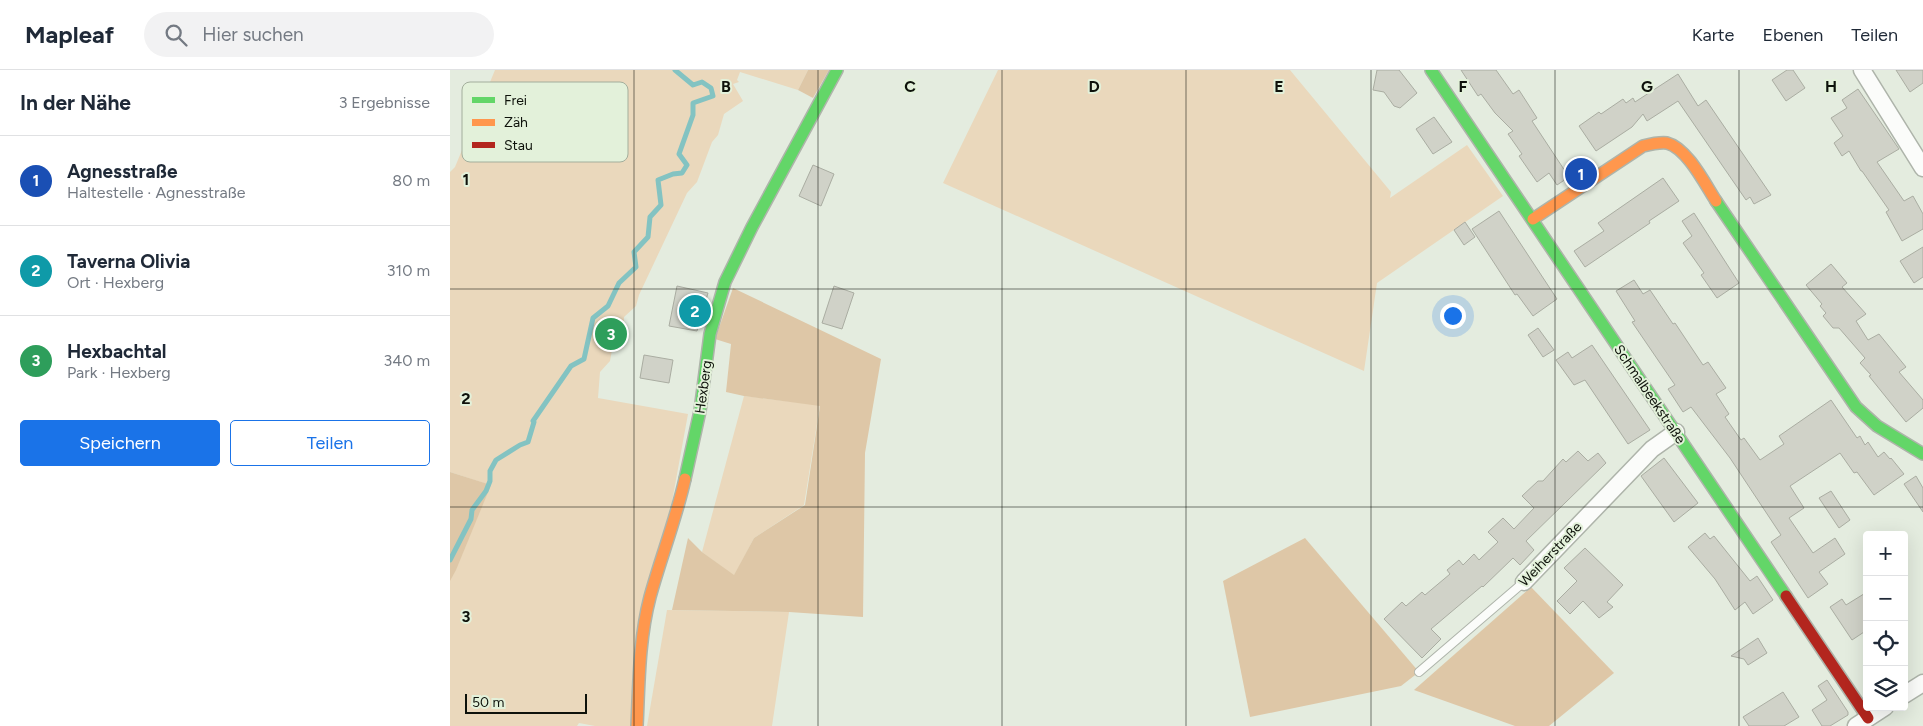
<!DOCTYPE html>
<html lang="de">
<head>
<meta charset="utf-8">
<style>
	body { margin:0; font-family:Figtree,sans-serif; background:#f2f2f3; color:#1f2937 }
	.controls { position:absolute; right:15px; bottom:15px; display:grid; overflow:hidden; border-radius:5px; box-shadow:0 5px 20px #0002 }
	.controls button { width:45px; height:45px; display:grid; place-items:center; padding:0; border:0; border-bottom:1px solid #e0e1e3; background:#fff; color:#1f2937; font:25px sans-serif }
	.scale { position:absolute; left:15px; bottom:12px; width:122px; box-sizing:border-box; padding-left:5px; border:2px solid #0e120b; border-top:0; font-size:14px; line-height:18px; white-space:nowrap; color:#0e120b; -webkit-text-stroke:4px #e3f1da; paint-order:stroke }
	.you { position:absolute; left:1002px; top:245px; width:18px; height:18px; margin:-12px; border:4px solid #fff; border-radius:50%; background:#1a73e8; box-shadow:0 0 0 8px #1a73e833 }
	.badge { display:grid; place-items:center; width:32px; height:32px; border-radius:50%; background:#1a73e8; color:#fff; font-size:16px; font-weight:700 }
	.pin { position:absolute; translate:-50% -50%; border:2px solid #fff; box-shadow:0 1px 5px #0006 }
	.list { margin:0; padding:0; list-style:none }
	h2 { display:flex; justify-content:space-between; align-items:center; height:65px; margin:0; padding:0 20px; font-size:21px }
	h2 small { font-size:16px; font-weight:400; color:#747a83 }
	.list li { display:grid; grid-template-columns:32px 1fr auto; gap:15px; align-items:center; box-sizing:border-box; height:90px; padding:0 20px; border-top:1px solid #e0e1e3 }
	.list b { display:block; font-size:19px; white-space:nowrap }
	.list p { margin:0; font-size:16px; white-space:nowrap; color:#747a83 }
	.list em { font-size:16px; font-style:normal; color:#747a83 }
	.actions { display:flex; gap:10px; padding:15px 20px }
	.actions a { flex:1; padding:11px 0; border:1px solid #1a73e8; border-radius:5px; text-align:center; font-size:18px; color:#1a73e8 }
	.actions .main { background:#1a73e8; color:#fff }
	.icon { flex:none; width:28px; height:28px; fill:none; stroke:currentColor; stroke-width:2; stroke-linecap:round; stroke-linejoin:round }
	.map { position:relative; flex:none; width:1473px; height:656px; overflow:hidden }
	header { display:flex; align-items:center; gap:30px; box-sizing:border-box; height:70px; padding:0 25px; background:#fff; border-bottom:1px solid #e0e1e3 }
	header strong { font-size:24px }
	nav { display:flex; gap:28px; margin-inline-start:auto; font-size:18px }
	.search { width:350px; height:45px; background:#f2f2f3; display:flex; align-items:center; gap:12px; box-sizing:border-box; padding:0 18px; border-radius:28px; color:#747a83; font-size:19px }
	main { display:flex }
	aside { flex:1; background:#fff }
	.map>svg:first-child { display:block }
</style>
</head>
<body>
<header>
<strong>Mapleaf</strong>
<div class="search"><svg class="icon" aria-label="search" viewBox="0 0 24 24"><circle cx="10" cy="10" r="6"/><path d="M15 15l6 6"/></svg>Hier suchen</div>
<nav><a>Karte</a><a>Ebenen</a><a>Teilen</a></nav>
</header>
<main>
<aside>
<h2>In der Nähe<small>3 Ergebnisse</small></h2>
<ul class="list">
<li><span class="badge" style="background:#1a4fb4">1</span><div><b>Agnesstraße</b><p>Haltestelle · Agnesstraße</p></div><em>80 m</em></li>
<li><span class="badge" style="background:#0f9aa8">2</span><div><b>Taverna Olivia</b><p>Ort · Hexberg</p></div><em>310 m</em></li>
<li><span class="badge" style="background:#2e9e5b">3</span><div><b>Hexbachtal</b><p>Park · Hexberg</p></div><em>340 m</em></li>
</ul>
<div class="actions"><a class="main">Speichern</a><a>Teilen</a></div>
</aside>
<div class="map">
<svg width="1473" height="656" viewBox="0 0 1473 656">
	<rect width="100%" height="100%" fill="#e4ecdf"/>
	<g fill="#ead8bc">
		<polygon points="45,0 358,0 348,20 290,2 287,10 289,12 283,14 293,31 274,44 268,65 262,72 247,112 237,123 189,225 186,236 174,247 174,259 162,280 160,291 150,302 148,328 238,344 181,656 145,656 129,653 127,656 0,656 0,488 40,415 0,402 0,102 5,97"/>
		<polygon points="548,0 840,0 941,122 940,128 1017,75 1053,126 927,213 914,301 493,113"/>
		<polygon points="294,326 370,335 354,435 304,468 284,506 252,482"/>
		<polygon points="217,540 339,542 322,656 197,656"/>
	</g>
	<g fill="#dec7a7">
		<polygon points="358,0 379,0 363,28 348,20"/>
		<polygon points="283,218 431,289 415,383 413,547 339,542 222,540 238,468 252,482 284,505 304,468 355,435 370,336 294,326 276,322 281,274 265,269"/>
		<polygon points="0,402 41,415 6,500 0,511"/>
		<polygon points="855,468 969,602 951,616 800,647 773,511"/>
		<polygon points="1081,517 1164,603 1099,656 1065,656 964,620"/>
	</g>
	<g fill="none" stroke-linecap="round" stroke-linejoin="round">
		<polyline stroke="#83c3c2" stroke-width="5" points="0,490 21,449 22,440 36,421 40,411 40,401 46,390 70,375 78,372 84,352 83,351 121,296 134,289 143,248 158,236 169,213 186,197 184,182 198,167 200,147 211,135 208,110 223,104 232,103 237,95 229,84 243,45 243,33 263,26 261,18 252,12 243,15 225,0"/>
	</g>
	<g fill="#d0d2c8" stroke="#aaada2">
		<polygon points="927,0 949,0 967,23 950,38 944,36 934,22 923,20"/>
		<polygon points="1011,0 1046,0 1063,24 1069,20 1087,48 1082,51 1119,107 1107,115 1099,103 1087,112 1069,86 1072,84 1058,64 1063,61 1045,43 1031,24 1028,26"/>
		<polygon points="1337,0 1343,0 1355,18 1336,31 1322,10"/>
		<polygon points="1446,0 1473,0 1473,13 1460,22"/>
		<polygon points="1228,4 1248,36 1256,30 1321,125 1304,134 1300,127 1296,130 1228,31 1197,51 1193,44 1182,57 1146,81 1129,56 1149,42 1151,44 1173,29 1176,33 1183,28 1185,32"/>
		<polygon points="1408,19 1449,79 1427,92 1454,131 1463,126 1473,144 1473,159 1452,171 1436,142 1439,140 1412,101 1411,101 1399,81 1392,86 1384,73 1393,66 1381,48 1397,38 1392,30"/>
		<polygon points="984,47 1002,72 983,84 966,59"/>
		<polygon points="363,95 384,104 371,136 349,126"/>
		<polygon points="1213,108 1229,131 1199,151 1200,153 1135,197 1124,181 1154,161 1148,153"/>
		<polygon points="1049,141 1107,229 1083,246 1067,224 1065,225 1022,159"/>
		<polygon points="1244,143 1289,213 1267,228 1251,205 1254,203 1233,173 1242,166 1232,151"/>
		<polygon points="1015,152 1025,167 1014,175 1004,160"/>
		<polygon points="1473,177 1473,207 1464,213 1450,191"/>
		<polygon points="1381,194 1397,213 1392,217 1416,244 1406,251 1418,270 1429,264 1456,297 1449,302 1473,330 1473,338 1456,352 1419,306 1421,305 1410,293 1415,288 1389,258 1383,258 1373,246 1376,243 1370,236 1372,234 1356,215"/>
		<polygon points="1184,210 1193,224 1200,220 1223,254 1225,253 1253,295 1258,292 1276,318 1266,324 1279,344 1275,347 1291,370 1294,368 1310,390 1334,374 1329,366 1381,330 1407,368 1410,366 1415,375 1418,372 1428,387 1434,382 1440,389 1441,388 1454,404 1424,425 1407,402 1404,403 1390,383 1340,416 1354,438 1339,448 1363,483 1385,468 1395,484 1369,502 1378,514 1358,528 1321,472 1331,465 1280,388 1241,337 1233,342 1218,319 1225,315 1182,252 1185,251 1166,221"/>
		<polygon points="227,216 258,223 247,261 219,256"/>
		<polygon points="384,216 404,223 392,259 372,253"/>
		<polygon points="1088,258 1104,280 1093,287 1078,265"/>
		<polygon points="1142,275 1200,360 1178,374 1135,310 1124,315 1106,290 1118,282 1122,288"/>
		<polygon points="194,285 223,290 219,313 190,308"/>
		<polygon points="1128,381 1138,391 1148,383 1156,393 1076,471 1084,480 1070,495 1063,488 1033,517 1032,516 981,559 991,569 972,588 934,549 952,532 956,536 972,522 975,525 1000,504 997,500 1009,490 1013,495 1024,484 1029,490 1048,472 1038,462 1053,448 1064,459 1084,438 1072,426 1088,411 1093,411 1113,389 1116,392"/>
		<polygon points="1214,388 1248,433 1224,452 1191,406"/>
		<polygon points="1466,406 1473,418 1473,442 1454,414"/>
		<polygon points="1381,421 1400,450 1389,458 1369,428"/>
		<polygon points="1255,463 1260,469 1264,466 1300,511 1307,506 1323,530 1303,544 1295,532 1285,540 1265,509 1238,477"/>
		<polygon points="1135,478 1173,515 1157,532 1163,537 1149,548 1133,531 1120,544 1107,531 1127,511 1114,498"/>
		<polygon points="1417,522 1417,560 1402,570 1380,537 1392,529 1396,535"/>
		<polygon points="1308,568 1317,583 1298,595 1294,589 1281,586"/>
		<polygon points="1377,610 1398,642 1398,645 1380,656 1372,656 1362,640 1377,630 1368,616"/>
		<polygon points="1333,622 1349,647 1334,656 1299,656 1293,647"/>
	</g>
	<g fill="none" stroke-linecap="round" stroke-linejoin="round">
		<g stroke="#aeb4aa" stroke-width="10">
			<polyline id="lane" points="969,602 1074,512"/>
		</g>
		<g stroke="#aeb4aa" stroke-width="19">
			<g id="street">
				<polyline points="1412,0 1473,98"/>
				<polyline points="1074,512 1202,379 1226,362"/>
				<polyline points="1454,625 1473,613"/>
				<polyline points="1406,656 1435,637"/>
			</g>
		</g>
		<g stroke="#aeb4aa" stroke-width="14">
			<g id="fast">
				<polyline points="981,0 1336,526"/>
				<polyline points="1266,131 1406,337 1427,356 1473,384"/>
				<polyline points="235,409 250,341 260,264 275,212 302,157 387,0"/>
			</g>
		</g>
		<g stroke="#aeb4aa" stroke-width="14">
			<g id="slow">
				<path d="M 1083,149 L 1193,76 C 1201,74 1209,72 1217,73 C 1237,78 1255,114 1266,131"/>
				<path d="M 187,656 C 189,613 189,569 200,527 C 211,487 226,449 235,409"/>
			</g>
		</g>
		<g stroke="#aeb4aa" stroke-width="14">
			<polyline id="jam" points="1336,526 1418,648"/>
		</g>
		<use href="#lane" stroke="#fbfcfa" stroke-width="8"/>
		<use href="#street" stroke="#fbfcfa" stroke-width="16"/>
		<use href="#fast" stroke="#63d668" stroke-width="11"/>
		<use href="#slow" stroke="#ff974d" stroke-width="11"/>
		<use href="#jam" stroke="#b3261e" stroke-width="11"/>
	</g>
	<path fill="none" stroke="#0e120b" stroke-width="1" stroke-opacity="0.55" d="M 184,0 L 184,656M 368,0 L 368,656M 552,0 L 552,656M 736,0 L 736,656M 921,0 L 921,656M 1105,0 L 1105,656M 1289,0 L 1289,656M 0,219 L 1473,219M 0,437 L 1473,437"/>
	<g text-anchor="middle" stroke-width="4" stroke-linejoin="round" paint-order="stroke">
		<g font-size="14" fill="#0e120b" stroke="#e3f1da">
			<text transform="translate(253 317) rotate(-82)" y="5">Hexberg</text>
			<text transform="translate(1200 324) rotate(56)" y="5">Schmalbeekstraße</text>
			<text transform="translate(1100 484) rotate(-46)" y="5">Weiherstraße</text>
		</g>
	</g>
	<rect x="12" y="12" width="166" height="80" rx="8" fill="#e3f1da" stroke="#a3ae9c" stroke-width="1"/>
	<rect x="22" y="27" width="23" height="6" fill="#63d668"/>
	<rect x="22" y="49" width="23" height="7" fill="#ff974d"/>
	<rect x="22" y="72" width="23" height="6" fill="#b3261e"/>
	<g font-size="14" fill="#0e120b">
		<text x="54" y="35">Frei</text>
		<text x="54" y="57">Zäh</text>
		<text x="54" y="80">Stau</text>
	</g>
	<g font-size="16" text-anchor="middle" font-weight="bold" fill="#0e120b" stroke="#e3f1da" stroke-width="4" stroke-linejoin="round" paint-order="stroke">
		<text x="276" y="22">B</text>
		<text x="460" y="22">C</text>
		<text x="644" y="22">D</text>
		<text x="829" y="22">E</text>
		<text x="1013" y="22">F</text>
		<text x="1197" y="22">G</text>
		<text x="1381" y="22">H</text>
		<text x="16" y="115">1</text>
		<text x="16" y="334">2</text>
		<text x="16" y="552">3</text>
	</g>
</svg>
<div class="controls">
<button>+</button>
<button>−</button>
<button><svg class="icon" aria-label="locate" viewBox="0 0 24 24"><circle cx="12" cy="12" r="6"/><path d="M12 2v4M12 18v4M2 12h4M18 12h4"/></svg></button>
<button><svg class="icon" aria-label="layers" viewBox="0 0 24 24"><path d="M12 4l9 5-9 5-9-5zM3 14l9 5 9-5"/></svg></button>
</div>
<div class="scale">50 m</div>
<div class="you"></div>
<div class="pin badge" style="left:1131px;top:104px;background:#1a4fb4">1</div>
<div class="pin badge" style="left:245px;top:241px;background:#0f9aa8">2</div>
<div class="pin badge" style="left:161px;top:264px;background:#2e9e5b">3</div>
</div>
</main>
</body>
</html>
